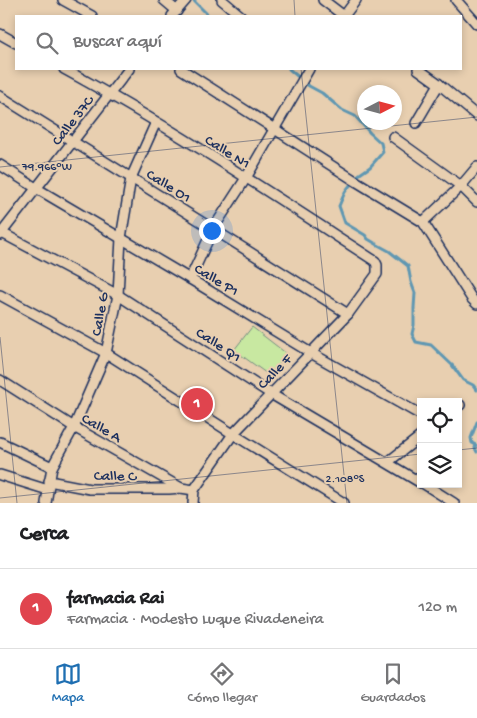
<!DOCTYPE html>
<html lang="es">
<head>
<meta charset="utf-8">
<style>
	body { margin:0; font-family:"Gochi Hand",sans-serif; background:#f6f6f6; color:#202124 }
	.controls { position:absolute; right:15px; bottom:15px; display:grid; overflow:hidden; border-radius:0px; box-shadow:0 2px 8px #0003 }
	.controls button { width:45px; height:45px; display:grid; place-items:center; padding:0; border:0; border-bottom:1px solid #e0e0e0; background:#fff; color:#202124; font:25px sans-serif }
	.compass { position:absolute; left:357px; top:85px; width:45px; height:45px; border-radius:50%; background:#fff; box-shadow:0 2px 8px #0003; rotate:84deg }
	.you { position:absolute; left:211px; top:230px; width:18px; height:18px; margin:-12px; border:4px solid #fff; border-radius:50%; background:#1a73e8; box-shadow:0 0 0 8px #1a73e833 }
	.badge { display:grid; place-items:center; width:32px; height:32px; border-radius:50%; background:#1f6fb2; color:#fff; font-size:16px; font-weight:700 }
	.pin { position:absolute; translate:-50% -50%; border:2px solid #fff; box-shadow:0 1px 5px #0006 }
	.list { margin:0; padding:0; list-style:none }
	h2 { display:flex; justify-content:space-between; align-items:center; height:65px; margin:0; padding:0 20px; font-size:21px }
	h2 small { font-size:16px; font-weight:400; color:#757577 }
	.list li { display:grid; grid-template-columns:32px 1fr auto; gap:15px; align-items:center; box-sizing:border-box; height:80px; padding:0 20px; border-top:1px solid #e0e0e0 }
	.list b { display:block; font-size:19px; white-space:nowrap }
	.list p { margin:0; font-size:16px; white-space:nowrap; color:#757577 }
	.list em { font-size:16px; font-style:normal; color:#757577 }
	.icon { flex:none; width:28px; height:28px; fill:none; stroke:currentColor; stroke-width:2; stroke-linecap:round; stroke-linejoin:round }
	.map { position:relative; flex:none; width:477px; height:503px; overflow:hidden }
	.search { position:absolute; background:#fff; box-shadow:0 2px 8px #0003; left:15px; right:15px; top:15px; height:55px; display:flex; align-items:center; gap:12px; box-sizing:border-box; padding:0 18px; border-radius:0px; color:#757577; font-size:19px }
	.sheet { height:145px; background:#fff }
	nav { display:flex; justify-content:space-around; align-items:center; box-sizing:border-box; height:70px; border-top:1px solid #e0e0e0; background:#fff; font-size:14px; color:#757577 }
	nav a { display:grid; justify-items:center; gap:2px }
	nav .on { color:#1f6fb2 }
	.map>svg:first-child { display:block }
</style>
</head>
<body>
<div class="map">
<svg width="477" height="503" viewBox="0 0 477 503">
	<rect width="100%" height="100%" fill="#e8cfb0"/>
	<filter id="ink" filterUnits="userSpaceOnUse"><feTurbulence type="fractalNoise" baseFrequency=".02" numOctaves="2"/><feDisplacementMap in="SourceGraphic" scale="10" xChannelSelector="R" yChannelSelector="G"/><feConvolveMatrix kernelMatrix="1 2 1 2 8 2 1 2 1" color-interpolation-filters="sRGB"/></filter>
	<g filter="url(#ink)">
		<polygon fill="#c8e8a1" stroke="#728c80" points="252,327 287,354 270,376 234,350"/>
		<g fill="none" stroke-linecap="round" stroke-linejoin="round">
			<g stroke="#5f97b2" stroke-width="3">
				<polyline points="193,0 209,16"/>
				<polyline points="289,69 309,86 322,93 342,110 355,116 370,133 381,143 383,152 370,167 357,176 345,192 339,206 345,223 365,235 368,239 378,245 389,251 408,266 411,282 415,293 414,308 414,325 412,334 416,342 431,345 452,365 463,380 473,385 477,390"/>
				<polyline points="477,422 471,438 472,443 476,445 475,448 477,452"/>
			</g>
			<g stroke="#1b2f5e" stroke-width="12">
				<g id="street">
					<polyline points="63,0 92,16"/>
					<polyline points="164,0 177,11"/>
					<polyline points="222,0 241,16"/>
					<polyline points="323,0 344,16"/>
					<polyline points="456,0 477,24"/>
					<polyline points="172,16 186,0"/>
					<polyline points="344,16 356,0"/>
					<polyline points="0,34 16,43"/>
					<path d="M 64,69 C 171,127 273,195 375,261 L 377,265 L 377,274 L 348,314 L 233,434 L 194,490 L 193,503"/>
					<polyline points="181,69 354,180 423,222 472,299 477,304"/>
					<polyline points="418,69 439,84 477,116"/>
					<polyline points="0,96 213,229 348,314"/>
					<polyline points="416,123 439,84"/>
					<polyline points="393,137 461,186 477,202"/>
					<polyline points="0,165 36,188 190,279 311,353 421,415"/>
					<polyline points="423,222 461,186 477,167"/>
					<polyline points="0,232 118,295 271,394 421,483"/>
					<polyline points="0,235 129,69"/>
					<polyline points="190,279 213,229 246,178 309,69"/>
					<polyline points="0,295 106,353 233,434 344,503"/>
					<polyline points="0,380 74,427 181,488 194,490"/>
					<polyline points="458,406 460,405"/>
					<polyline points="0,442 52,467"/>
					<polyline points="388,462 421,436"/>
					<polyline points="0,475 48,490"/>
					<polyline points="49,481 90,489 169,489 181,488"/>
					<polyline points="424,484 454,503"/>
					<polyline points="46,503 52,467 74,427 106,353 118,295 121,238 131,178 156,122"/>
				</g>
			</g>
			<use href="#street" stroke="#e8cfb0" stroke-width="9"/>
		</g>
	</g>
	<path fill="none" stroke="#1b2f5e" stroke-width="1" stroke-opacity="0.45" d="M 294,0 L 295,16M 301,69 L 347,503M 0,167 L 477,117M 0,337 L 17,503M 458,450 L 477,448M 0,498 L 421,454"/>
	<g text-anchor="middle" stroke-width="4" stroke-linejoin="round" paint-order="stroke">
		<g font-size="15" fill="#1b2f5e" stroke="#e8cfb0">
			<text transform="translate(72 120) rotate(-52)" y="5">Calle 37C</text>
			<text transform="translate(228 151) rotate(32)" y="5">Calle N1</text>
			<text transform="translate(169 185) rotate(32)" y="5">Calle O1</text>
			<text transform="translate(217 279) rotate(31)" y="5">Calle P1</text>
			<text transform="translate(99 314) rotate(-80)" y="5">Calle G</text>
			<text transform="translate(219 344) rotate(33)" y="5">Calle Q1</text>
			<text transform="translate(274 371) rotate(-46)" y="5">Calle F</text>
			<text transform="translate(102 427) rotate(30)" y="5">Calle A</text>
			<text transform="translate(115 475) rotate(1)" y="5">Calle C</text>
		</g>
	</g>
	<g font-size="12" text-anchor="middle" fill="#1b2f5e" stroke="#e8cfb0" stroke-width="4" stroke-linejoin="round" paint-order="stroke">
		<text x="47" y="170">79.966°W</text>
		<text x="345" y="482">2.108°S</text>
	</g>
</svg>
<div class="controls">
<button><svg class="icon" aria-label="locate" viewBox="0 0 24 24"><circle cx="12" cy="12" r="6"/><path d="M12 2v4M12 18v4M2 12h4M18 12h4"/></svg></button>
<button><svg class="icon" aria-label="layers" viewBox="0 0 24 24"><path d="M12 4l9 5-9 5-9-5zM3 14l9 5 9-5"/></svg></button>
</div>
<svg class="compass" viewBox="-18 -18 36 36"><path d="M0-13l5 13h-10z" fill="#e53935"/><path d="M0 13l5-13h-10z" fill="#757577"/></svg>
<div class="you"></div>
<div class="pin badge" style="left:197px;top:404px;background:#e0444e">1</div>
<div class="search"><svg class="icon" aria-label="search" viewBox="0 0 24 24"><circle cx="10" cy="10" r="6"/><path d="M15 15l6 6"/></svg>Buscar aquí</div>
</div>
<section class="sheet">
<h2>Cerca<small></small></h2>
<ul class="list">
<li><span class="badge" style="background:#e0444e">1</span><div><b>farmacia Rai</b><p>Farmacia · Modesto Luque Rivadeneira</p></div><em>120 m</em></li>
</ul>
</section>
<nav>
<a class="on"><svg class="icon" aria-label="map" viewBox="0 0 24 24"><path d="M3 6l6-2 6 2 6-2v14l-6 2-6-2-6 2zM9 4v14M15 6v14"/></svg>Mapa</a>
<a><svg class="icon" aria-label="directions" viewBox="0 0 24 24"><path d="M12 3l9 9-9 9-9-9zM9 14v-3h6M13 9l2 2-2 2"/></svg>Cómo llegar</a>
<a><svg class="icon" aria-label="saved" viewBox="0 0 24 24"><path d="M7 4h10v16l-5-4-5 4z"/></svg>Guardados</a>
</nav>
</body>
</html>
